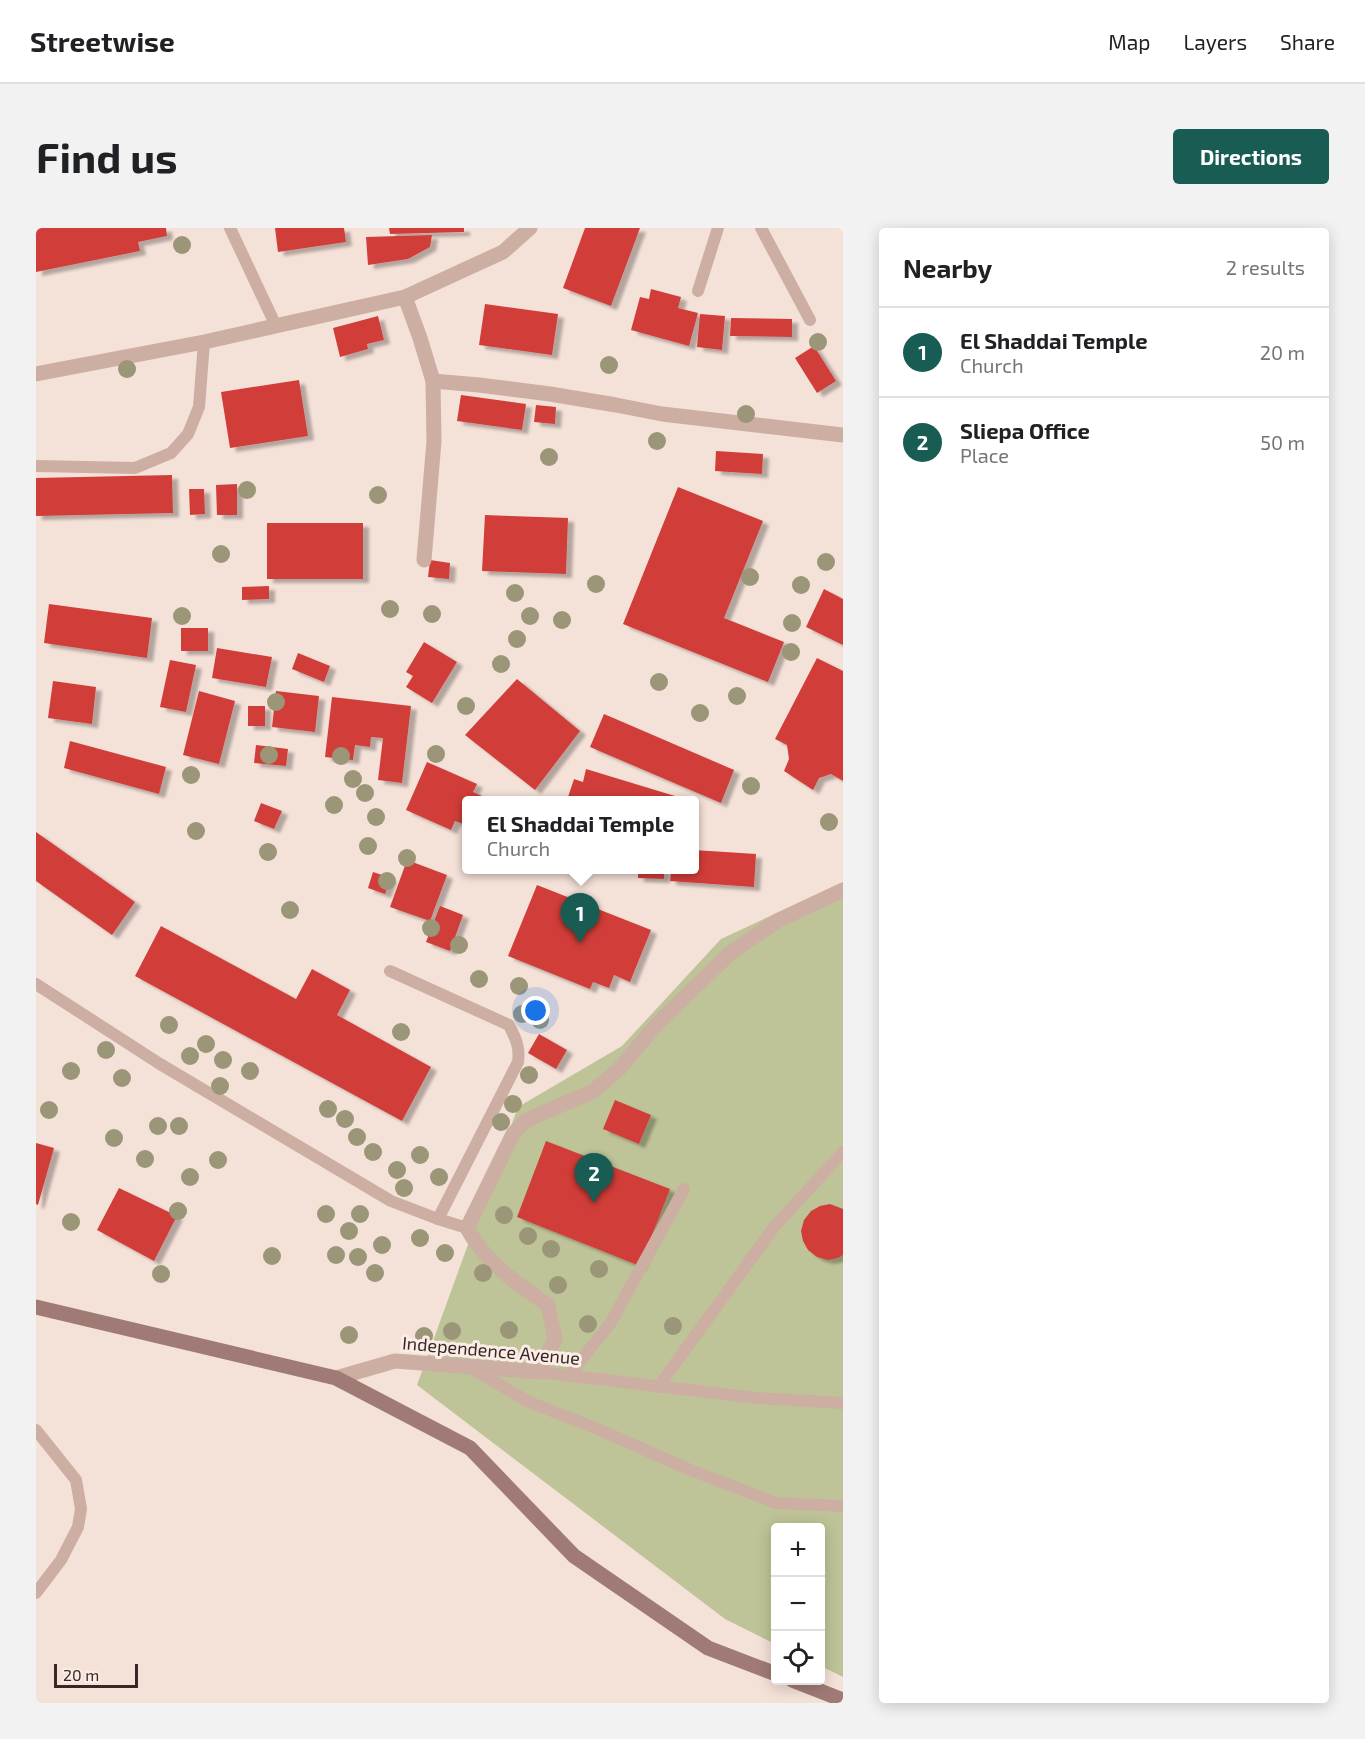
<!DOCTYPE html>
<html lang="en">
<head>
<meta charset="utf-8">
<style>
	body { margin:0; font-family:"Exo 2",sans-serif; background:#f2f2f2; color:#202124 }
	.controls { position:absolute; right:18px; bottom:18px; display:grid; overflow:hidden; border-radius:6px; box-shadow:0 3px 15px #0003 }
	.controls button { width:54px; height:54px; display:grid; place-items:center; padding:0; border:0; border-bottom:2px solid #e0e0e0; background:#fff; color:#202124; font:30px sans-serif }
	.scale { position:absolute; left:18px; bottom:15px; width:84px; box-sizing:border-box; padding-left:6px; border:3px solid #372826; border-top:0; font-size:16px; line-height:21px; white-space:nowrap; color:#372826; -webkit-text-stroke:4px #fbece5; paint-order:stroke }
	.you { position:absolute; left:500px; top:783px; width:21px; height:21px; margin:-15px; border:4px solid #fff; border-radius:50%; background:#1a73e8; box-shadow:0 0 0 9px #1a73e833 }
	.badge { display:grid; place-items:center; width:39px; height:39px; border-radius:50%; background:#185c53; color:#fff; font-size:20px; font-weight:700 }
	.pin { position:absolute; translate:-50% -50px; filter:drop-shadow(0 2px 3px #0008) }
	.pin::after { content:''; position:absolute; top:32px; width:21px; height:18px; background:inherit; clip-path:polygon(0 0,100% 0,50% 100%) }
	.popup { position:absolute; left:426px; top:568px; width:237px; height:78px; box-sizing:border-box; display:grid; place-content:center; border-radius:6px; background:#fff; filter:drop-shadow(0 2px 4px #0005); font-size:20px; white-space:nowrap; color:#757577 }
	.popup b { font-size:22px; color:#202124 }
	.popup::after { content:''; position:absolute; left:50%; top:100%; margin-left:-12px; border:12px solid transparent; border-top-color:#fff }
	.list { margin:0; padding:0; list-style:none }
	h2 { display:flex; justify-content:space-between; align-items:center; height:78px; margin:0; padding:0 24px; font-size:26px }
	h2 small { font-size:20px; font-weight:400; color:#757577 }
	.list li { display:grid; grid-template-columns:39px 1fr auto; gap:18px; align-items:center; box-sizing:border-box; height:90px; padding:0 24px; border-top:2px solid #e0e0e0 }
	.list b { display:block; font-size:22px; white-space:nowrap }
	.list p { margin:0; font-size:20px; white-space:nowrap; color:#757577 }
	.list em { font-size:20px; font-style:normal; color:#757577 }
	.icon { flex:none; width:33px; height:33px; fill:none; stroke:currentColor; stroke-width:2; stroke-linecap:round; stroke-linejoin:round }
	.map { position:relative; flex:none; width:807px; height:1475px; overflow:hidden; border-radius:6px }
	header { display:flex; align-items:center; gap:36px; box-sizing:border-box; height:84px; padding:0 30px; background:#fff; border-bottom:2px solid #e0e0e0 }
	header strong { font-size:28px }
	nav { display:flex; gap:33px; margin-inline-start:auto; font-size:21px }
	.intro { display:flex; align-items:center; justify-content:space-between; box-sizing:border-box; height:144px; padding:0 36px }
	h1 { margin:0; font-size:42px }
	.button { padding:15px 27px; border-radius:6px; background:#185c53; color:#fff; font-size:21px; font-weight:700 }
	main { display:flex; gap:36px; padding:0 36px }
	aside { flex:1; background:#fff; border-radius:6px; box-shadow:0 3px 15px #0003 }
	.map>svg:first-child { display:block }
</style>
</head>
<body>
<header>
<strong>Streetwise</strong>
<nav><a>Map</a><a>Layers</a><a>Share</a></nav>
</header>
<div class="intro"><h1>Find us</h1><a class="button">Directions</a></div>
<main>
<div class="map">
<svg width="807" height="1475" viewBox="0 0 807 1475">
	<defs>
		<filter id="shadow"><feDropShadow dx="6" dy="4" stdDeviation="1.5" flood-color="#0004"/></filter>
	</defs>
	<rect width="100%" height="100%" fill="#f4e1d8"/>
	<polygon fill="#bec497" points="807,654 807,1449 785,1438 784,1300 740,1300 739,1416 689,1391 381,1157 482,879 586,818 685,711"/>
	<g fill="#d13e39" filter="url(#shadow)">
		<polygon points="0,0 130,0 131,8 102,14 104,23 0,44"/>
		<polygon points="239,0 308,0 310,14 242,24"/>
		<polygon points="353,0 428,0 428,4 354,6"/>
		<polygon points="549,0 604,0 575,78 527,60"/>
		<polygon points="396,7 394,19 372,31 332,37 330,9"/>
		<polygon points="615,61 645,69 642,80 662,85 653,118 595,102 604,69 613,71"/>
		<polygon points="449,76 522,86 516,127 443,117"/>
		<polygon points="664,86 689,88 686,122 661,119"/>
		<polygon points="342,88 348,112 331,116 332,121 304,129 297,100"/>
		<polygon points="695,90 756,91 756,109 694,108"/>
		<polygon points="778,118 800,153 781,165 759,130"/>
		<polygon points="263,152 272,208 194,220 185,164"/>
		<polygon points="425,167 490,176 486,202 421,193"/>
		<polygon points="500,177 520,179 519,196 498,194"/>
		<polygon points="680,223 727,226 726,246 679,243"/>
		<polygon points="136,247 137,285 0,288 0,250"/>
		<polygon points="201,256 201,287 181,287 180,257"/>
		<polygon points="642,259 727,293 688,390 748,414 732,454 587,396"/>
		<polygon points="153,261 168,261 169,286 154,287"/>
		<polygon points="449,287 532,290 530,346 446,343"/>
		<rect x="231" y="295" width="96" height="56"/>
		<polygon points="394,332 414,335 413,351 392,349"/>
		<polygon points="233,358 233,371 206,372 206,359"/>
		<polygon points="788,361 807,371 807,417 770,399"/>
		<polygon points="13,376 116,390 111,430 8,415"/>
		<rect x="145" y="400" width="27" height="23"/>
		<polygon points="388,414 421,434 396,475 370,459 377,448 370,444"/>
		<polygon points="181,420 236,429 230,459 176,450"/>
		<polygon points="262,425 294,438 288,454 256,441"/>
		<polygon points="781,430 807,443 807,553 795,546 783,550 777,562 748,543 753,531 751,517 739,511"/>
		<polygon points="134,432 160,437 150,484 124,479"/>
		<polygon points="481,451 544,503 499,562 429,507"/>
		<polygon points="17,453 60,459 56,496 12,490"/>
		<polygon points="163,463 199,473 183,536 147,527"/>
		<polygon points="240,463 283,468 279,504 236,499"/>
		<polygon points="296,469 375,478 366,555 342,552 347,510 335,509 334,519 319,517 317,532 289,529"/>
		<rect x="212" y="478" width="17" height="20"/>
		<polygon points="568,486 698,542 685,575 554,519"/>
		<polygon points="34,513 130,539 123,566 28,540"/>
		<polygon points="220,517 252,521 250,538 218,535"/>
		<polygon points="391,534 441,556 437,564 446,568 444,572 430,572 430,597 419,593 415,602 370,582"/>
		<polygon points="550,541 652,572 531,572 538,551 547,554"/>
		<polygon points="225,575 246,583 238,601 218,593"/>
		<polygon points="0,604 99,674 76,707 0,653"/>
		<polygon points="658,622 720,626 718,659 634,653 635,642 658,642"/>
		<polygon points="371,632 411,647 394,693 354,679"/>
		<polygon points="602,642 628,642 628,651 602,650"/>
		<polygon points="337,644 355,650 349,666 332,660"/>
		<polygon points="501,657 615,702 594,754 578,747 573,760 557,754 554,761 472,728"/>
		<polygon points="404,678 427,687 414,723 390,714"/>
		<polygon points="125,698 260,771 276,741 314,762 301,787 395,839 366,893 99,748"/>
		<polygon points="503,806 531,822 520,841 492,825"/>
		<polygon points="579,872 615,887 603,916 567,901"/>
		<polygon points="510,913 634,961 604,1038 481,989"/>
		<polygon points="0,915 18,920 2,977 0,976"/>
		<polygon points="83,960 141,988 118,1033 61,1002"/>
		<polygon points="794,976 807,981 807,1027 802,1030 792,1032 781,1029 772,1022 767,1013 765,1003 768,992 775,983 784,978"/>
	</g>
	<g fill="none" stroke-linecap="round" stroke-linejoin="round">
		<g stroke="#cdaea3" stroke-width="12">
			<polyline points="194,0 240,98"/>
			<polyline points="725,0 774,92"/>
			<polyline points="662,63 682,0"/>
			<polyline points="0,238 99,240 135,225 152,206 163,179 168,114"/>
			<path d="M 354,743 L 473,797 C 480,811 484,819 482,834 L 402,991"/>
			<polyline points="0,756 124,836 355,973 402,991 431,1000"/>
			<polyline points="435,1140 493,1174 564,1202 652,1241 740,1275 807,1278"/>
			<polyline points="503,1144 720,1170 807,1175"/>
			<polyline points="532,1148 574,1096 648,961"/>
			<polyline points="622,1159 739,998 807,924"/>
			<polyline points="0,1202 40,1252 45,1281 42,1299 25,1332 0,1365"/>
		</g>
		<g stroke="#cdaea3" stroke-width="15">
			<polyline points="369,69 384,110 397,153 398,213 388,332"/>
			<polyline points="0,146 168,114 369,69 467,24 494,0"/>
			<polyline points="397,153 443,157 514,166 580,177 626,186 807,207"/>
			<path d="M 300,1150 L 359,1133 L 503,1144 L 519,1111 L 512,1077 C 481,1056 449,1034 431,1000 L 477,906 L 488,894 L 506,885 L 556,864 L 584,840 L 621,796 L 693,726 L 741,693 L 807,662"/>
		</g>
		<g stroke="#a07b75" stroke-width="15">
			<polyline points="0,1079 300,1150 434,1220 538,1328 672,1420 740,1446"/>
			<polyline points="756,1452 807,1472"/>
		</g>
	</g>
	<g fill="#9a9677">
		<circle cx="146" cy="17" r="9"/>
		<circle cx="782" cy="114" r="9"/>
		<circle cx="573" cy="137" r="9"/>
		<circle cx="91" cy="141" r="9"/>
		<circle cx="710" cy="186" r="9"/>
		<circle cx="621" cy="213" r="9"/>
		<circle cx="513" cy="229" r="9"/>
		<circle cx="211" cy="262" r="9"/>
		<circle cx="342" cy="267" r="9"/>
		<circle cx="185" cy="326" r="9"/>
		<circle cx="790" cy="334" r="9"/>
		<circle cx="714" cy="349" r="9"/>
		<circle cx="560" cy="356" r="9"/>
		<circle cx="765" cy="357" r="9"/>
		<circle cx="479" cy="365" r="9"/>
		<circle cx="354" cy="381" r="9"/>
		<circle cx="396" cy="386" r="9"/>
		<circle cx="146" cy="388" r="9"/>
		<circle cx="494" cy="388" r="9"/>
		<circle cx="526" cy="392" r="9"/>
		<circle cx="756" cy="395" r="9"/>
		<circle cx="481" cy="411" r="9"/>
		<circle cx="755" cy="424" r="9"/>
		<circle cx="465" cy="436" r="9"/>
		<circle cx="623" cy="454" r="9"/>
		<circle cx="701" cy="468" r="9"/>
		<circle cx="240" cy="474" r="9"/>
		<circle cx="430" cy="478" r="9"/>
		<circle cx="664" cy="485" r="9"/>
		<circle cx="400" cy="526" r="9"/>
		<circle cx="233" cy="527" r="9"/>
		<circle cx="305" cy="528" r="9"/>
		<circle cx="155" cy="547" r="9"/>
		<circle cx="317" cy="551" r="9"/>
		<circle cx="715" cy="558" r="9"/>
		<circle cx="329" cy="565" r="9"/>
		<circle cx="298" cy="577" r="9"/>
		<circle cx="340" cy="589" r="9"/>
		<circle cx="793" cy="594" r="9"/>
		<circle cx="160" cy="603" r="9"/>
		<circle cx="332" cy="618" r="9"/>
		<circle cx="232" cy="624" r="9"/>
		<circle cx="371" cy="630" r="9"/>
		<circle cx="351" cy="653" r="9"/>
		<circle cx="254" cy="682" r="9"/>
		<circle cx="395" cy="700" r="9"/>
		<circle cx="423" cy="717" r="9"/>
		<circle cx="443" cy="751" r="9"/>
		<circle cx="483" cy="758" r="9"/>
		<circle cx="486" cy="786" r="9"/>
		<circle cx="504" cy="792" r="9"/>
		<circle cx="133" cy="797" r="9"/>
		<circle cx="365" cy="804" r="9"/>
		<circle cx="170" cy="816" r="9"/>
		<circle cx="70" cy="822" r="9"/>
		<circle cx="154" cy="828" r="9"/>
		<circle cx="187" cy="832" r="9"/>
		<circle cx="35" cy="843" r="9"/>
		<circle cx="214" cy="843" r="9"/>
		<circle cx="493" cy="847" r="9"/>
		<circle cx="86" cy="850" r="9"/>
		<circle cx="184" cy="858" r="9"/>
		<circle cx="477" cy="876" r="9"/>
		<circle cx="292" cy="881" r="9"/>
		<circle cx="13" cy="882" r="9"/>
		<circle cx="309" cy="891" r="9"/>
		<circle cx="465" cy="894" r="9"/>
		<circle cx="122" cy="898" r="9"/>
		<circle cx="143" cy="898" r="9"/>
		<circle cx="321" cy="909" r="9"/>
		<circle cx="78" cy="910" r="9"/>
		<circle cx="337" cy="924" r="9"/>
		<circle cx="384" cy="927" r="9"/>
		<circle cx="109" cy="931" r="9"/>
		<circle cx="182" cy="932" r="9"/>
		<circle cx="361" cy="942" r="9"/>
		<circle cx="154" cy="949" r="9"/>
		<circle cx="403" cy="949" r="9"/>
		<circle cx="368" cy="960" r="9"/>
		<circle cx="142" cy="983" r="9"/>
		<circle cx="290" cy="986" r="9"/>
		<circle cx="324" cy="986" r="9"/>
		<circle cx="468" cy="987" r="9"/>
		<circle cx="35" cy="994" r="9"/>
		<circle cx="313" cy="1003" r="9"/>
		<circle cx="492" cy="1008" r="9"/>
		<circle cx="384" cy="1010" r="9"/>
		<circle cx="346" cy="1017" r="9"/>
		<circle cx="515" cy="1021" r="9"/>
		<circle cx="409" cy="1025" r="9"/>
		<circle cx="300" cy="1027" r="9"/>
		<circle cx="236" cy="1028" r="9"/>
		<circle cx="322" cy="1029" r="9"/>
		<circle cx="563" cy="1041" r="9"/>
		<circle cx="339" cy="1045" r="9"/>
		<circle cx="447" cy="1045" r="9"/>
		<circle cx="125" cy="1046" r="9"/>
		<circle cx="522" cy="1057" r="9"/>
		<circle cx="552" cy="1096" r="9"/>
		<circle cx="637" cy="1098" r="9"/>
		<circle cx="473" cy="1102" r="9"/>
		<circle cx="416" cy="1103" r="9"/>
		<circle cx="313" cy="1107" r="9"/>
		<circle cx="388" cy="1108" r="9"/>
	</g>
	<g text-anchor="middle" stroke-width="6" stroke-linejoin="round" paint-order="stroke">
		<g font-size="18" fill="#372826" stroke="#fbece5">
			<text transform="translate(455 1123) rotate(5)" y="6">Independence Avenue</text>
		</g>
	</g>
</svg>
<div class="controls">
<button>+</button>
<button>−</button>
<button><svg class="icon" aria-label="locate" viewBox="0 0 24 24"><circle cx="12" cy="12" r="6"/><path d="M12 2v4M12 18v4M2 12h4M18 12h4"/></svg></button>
</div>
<div class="scale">20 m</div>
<div class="you"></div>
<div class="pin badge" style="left:544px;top:715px">1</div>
<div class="popup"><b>El Shaddai Temple</b>Church</div>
<div class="pin badge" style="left:558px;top:975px">2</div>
</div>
<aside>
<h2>Nearby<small>2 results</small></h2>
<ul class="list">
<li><span class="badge">1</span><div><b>El Shaddai Temple</b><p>Church</p></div><em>20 m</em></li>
<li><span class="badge">2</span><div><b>Sliepa Office</b><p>Place</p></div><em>50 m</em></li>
</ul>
</aside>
</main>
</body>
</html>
